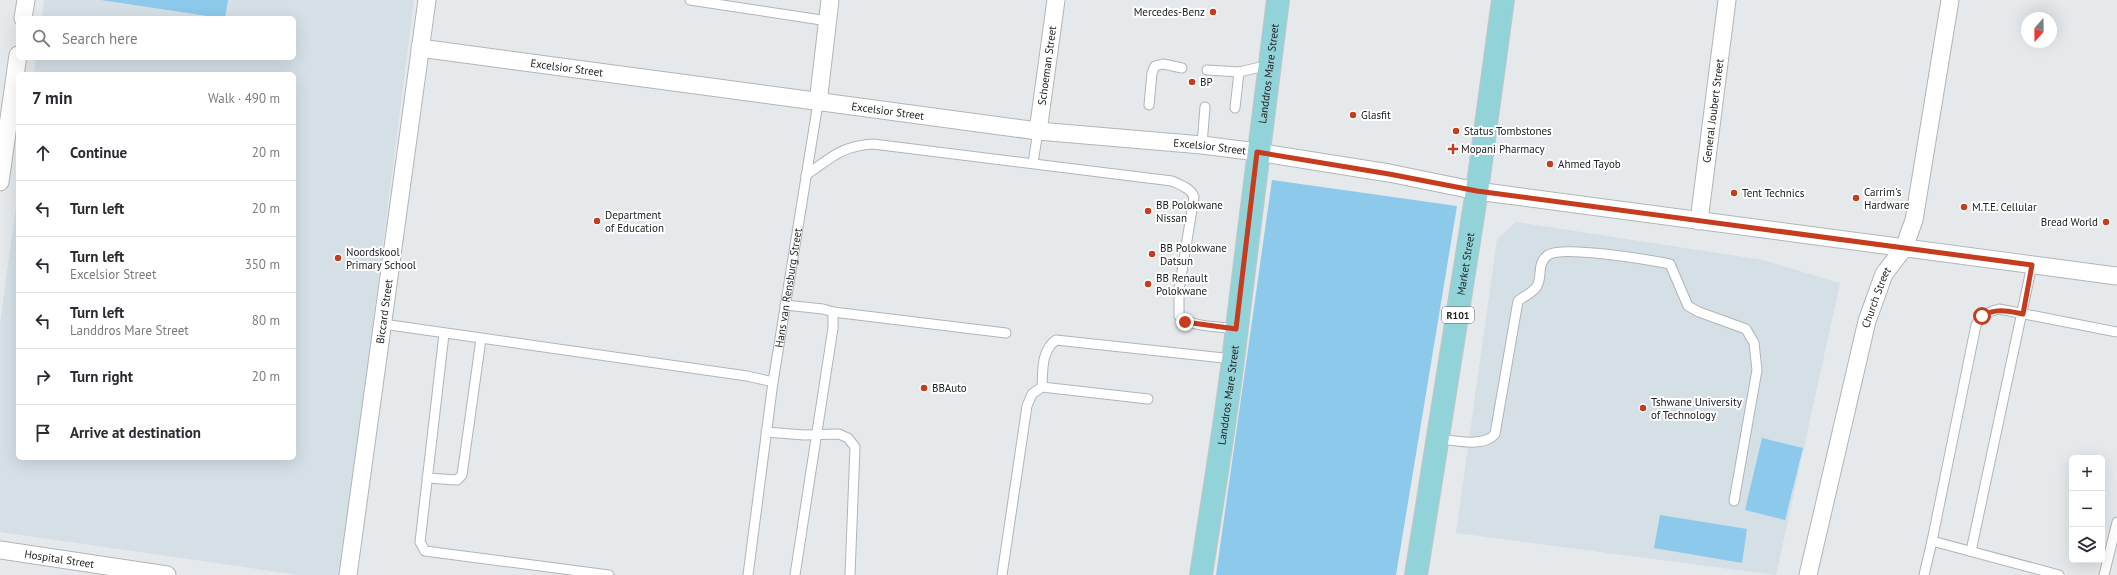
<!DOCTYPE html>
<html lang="en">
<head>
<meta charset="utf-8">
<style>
	body { margin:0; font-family:"PT Sans",sans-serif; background:#f7f7f7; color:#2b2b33 }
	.controls { position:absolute; right:12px; bottom:12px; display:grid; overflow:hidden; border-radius:6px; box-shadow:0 4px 16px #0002 }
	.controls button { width:36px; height:36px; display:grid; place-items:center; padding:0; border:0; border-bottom:1px solid #e1e1e2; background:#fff; color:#2b2b33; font:20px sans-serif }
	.compass { position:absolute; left:2021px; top:12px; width:36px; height:36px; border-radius:50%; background:#fff; box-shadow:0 4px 16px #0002; rotate:200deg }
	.stop { position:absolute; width:12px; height:12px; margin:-9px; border:3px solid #c63c1e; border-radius:50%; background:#fff }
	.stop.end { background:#c63c1e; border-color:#fff; box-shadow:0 1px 4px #0008 }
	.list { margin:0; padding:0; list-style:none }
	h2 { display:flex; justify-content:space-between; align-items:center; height:52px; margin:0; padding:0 16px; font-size:17px }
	h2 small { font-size:13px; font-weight:400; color:#7c7c81 }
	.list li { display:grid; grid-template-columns:26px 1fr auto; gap:12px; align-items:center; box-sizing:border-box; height:56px; padding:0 16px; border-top:1px solid #e1e1e2 }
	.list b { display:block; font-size:15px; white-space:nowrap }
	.list p { margin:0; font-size:13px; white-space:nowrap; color:#7c7c81 }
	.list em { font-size:13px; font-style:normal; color:#7c7c81 }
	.icon { flex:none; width:22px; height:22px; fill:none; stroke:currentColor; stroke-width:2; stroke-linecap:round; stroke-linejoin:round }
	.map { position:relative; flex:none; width:2117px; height:575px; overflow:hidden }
	.search { position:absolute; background:#fff; box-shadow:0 4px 16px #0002; left:16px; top:16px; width:280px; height:44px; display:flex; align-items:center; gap:10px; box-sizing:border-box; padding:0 14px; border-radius:6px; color:#7c7c81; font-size:15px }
	.panel { position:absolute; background:#fff; box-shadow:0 4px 16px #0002; left:16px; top:72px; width:280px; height:388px; border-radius:6px }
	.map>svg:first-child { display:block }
</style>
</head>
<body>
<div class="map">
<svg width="2117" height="575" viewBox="0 0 2117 575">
	<rect width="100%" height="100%" fill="#e5e9eb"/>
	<g fill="#d4dfe6">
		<polygon points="44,0 414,0 341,575 299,575 0,532 0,323 18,192 18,458 294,458 294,74 34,74 36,58 294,58 294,18 42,18"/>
		<polygon points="1516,222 1763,260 1840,283 1776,575 1456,533 1497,239"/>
	</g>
	<g fill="#8dc9eb">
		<polygon points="101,0 228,0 225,18 221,18"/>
		<polygon points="1272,180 1457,206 1396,575 1216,575"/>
		<polygon points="1762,438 1803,448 1785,520 1745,510"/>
		<polygon points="1660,515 1747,529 1742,563 1654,548"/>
	</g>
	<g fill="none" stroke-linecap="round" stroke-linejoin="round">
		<g stroke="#b1b5b7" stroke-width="11">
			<g id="service">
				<polyline points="690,0 828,21"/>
				<polyline points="1207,70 1239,72 1269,65"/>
				<polyline points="1149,105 1152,73 1155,66 1163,64 1182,68"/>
				<polyline points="1235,108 1239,72"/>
				<polyline points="1202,145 1205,107"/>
				<polyline points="1033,163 1038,131"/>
				<path d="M 806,175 C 831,158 841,146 873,144 L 1172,181 C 1180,185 1191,188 1194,197 L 1179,290 L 1179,316 C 1193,328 1218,326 1236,329"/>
				<polyline points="785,305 823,309 833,312 833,328 795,575"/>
				<polyline points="833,312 1006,333"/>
				<polyline points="383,324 747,376 773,382"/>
				<polyline points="444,334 420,542 425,551 609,575"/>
				<path d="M 1042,387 C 1043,370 1041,351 1056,340 L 1233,359"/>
				<polyline points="766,432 804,435 839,434 848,438 855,447 850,575"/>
				<path d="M 1438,439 C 1455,440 1483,448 1495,434 L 1518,301 C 1524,296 1533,293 1537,286 C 1543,275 1536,264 1548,255 C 1562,245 1650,260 1670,264 L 1688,306 L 1699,312 L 1746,329 L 1754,343 L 1757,370 L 1734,501"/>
				<polyline points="427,478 457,480 462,475 481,339"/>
				<polyline points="1971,551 2032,265"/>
				<path id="s1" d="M 748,575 L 773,382 L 818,103"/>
				<polyline points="1002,575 1027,406 1032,394 1042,387 1148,399"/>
				<polyline points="1924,575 1932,541"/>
				<path d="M 2059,575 L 1932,541 L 1976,325 C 1983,315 1987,312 1999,309 L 2117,332"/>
				<polyline points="2104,575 2117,522"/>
			</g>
		</g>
		<g stroke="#b1b5b7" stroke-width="19">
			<g id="minor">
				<polyline points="23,18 26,0"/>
				<path id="s2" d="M 420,48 L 1038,131 L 1202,145 L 1257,152 L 1389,173 L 1477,191 L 2117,276"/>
				<polyline points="818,103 830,0"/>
				<path id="s3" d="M 1038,131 L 1056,0"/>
				<polyline points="0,182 18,55"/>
				<path id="s4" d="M 1699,221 L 1727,0"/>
				<path id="s5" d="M 0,550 L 167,575"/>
				<path id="s6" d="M 348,575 L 427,0"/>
				<path id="s7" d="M 1808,575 L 1867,321 L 1884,274 L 1904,248 L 1914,220 L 1950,0"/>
			</g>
		</g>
		<g stroke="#c5c6c6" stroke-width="24">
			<g id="primary">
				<path id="s8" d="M 1201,575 C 1212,503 1224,432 1233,360 C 1248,240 1262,120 1278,0"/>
				<path id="s9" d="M 1416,575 L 1477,191 L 1503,0"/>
			</g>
		</g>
		<use href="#service" stroke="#fff" stroke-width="9"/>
		<use href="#minor" stroke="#fff" stroke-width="17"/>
		<use href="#primary" stroke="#91d3d8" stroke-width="22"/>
	</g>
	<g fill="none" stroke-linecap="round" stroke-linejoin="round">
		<path stroke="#c63c1e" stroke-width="5" d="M 1185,322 L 1236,329 L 1257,152 L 1389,174 L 1477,191 L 2032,265 L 2023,314 C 2007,311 1996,308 1982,316"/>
	</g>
	<g fill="#c63c1e" stroke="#fff" stroke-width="1.5">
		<circle cx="1213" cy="12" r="4"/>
		<circle cx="1192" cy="82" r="4"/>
		<circle cx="1353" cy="115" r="4"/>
		<circle cx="1456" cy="131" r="4"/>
		<path d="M1451 143h4v4h4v4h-4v4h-4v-4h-4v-4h4z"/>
		<circle cx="1550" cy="164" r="4"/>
		<circle cx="1734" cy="193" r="4"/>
		<circle cx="1856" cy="198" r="4"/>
		<circle cx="1964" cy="207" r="4"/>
		<circle cx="1148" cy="211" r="4"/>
		<circle cx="597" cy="221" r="4"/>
		<circle cx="2106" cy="222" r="4"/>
		<circle cx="1152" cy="254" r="4"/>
		<circle cx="338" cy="258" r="4"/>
		<circle cx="1148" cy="284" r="4"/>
		<circle cx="924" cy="388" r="4"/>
		<circle cx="1643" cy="408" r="4"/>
	</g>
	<g text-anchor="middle" stroke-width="4" stroke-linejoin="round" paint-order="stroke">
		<rect fill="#fff" stroke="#646465" stroke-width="1" x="1442" y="307" width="32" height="16" rx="3"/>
		<g font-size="10" font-weight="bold" fill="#212223">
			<text x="1458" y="319">R101</text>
		</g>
		<g font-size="11" fill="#212223" stroke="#fff" text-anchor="start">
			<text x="1205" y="16" text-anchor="end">Mercedes-Benz</text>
			<text x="1200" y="86">BP</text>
			<text x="1361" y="119">Glasfit</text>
			<text x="1464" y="135">Status Tombstones</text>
			<text x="1461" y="153">Mopani Pharmacy</text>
			<text x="1558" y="168">Ahmed Tayob</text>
			<text x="1864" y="196">Carrim's<tspan x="1864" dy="13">Hardware</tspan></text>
			<text x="1742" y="197">Tent Technics</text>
			<text x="1156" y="209">BB Polokwane<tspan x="1156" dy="13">Nissan</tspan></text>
			<text x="1972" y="211">M.T.E. Cellular</text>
			<text x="605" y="219">Department<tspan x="605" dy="13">of Education</tspan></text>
			<text x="2098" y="226" text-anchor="end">Bread World</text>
			<text x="1160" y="252">BB Polokwane<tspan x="1160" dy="13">Datsun</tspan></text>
			<text x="346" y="256">Noordskool<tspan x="346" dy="13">Primary School</tspan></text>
			<text x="1156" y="282">BB Renault<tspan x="1156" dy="13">Polokwane</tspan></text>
			<text x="932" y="392">BBAuto</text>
			<text x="1651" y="406">Tshwane University<tspan x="1651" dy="13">of Technology</tspan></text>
		</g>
		<g font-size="11" fill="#212223" stroke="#fff">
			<text dy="4" stroke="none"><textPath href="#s3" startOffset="66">Schoeman Street</textPath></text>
			<text dy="4" stroke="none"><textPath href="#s2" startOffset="148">Excelsior Street</textPath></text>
			<text dy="4" stroke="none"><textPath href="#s8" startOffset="506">Landdros Mare Street</textPath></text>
			<text dy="4" stroke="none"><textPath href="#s2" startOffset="472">Excelsior Street</textPath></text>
			<text dy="4" stroke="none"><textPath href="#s4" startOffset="111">General Joubert Street</textPath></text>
			<text dy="4" stroke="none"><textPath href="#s2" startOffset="796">Excelsior Street</textPath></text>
			<text dy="4" stroke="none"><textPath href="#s9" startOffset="315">Market Street</textPath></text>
			<text dy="4" stroke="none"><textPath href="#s1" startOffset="290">Hans van Rensburg Street</textPath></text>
			<text dy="4" stroke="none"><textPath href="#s7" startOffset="286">Church Street</textPath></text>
			<text dy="4" stroke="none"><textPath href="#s6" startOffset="266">Biccard Street</textPath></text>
			<text dy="4" stroke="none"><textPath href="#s8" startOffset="182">Landdros Mare Street</textPath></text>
			<text dy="4" stroke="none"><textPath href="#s5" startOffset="60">Hospital Street</textPath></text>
		</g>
	</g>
</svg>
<div class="controls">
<button>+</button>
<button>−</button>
<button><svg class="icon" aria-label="layers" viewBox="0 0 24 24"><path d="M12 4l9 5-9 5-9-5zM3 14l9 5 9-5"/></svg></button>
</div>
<svg class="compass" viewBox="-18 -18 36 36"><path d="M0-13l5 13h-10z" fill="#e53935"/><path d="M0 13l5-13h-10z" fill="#7c7c81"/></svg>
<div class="stop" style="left:1982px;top:316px"></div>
<div class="stop end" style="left:1185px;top:322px"></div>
<div class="search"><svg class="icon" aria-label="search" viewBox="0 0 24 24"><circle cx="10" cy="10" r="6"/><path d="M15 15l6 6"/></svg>Search here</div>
<section class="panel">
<h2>7 min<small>Walk · 490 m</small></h2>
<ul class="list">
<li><svg class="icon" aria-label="ahead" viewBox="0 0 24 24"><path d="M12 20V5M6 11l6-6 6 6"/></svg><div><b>Continue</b></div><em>20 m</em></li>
<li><svg class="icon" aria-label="left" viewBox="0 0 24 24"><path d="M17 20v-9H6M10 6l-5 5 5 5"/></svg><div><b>Turn left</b></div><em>20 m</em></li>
<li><svg class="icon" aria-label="left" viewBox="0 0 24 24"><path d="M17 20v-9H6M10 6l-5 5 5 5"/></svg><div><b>Turn left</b><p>Excelsior Street</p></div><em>350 m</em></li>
<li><svg class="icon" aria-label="left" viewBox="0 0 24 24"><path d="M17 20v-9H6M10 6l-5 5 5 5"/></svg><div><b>Turn left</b><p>Landdros Mare Street</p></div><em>80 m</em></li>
<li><svg class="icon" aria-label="right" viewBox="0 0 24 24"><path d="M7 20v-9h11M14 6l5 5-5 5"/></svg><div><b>Turn right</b></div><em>20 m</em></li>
<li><svg class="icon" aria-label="arrive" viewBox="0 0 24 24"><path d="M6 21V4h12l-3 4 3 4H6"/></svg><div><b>Arrive at destination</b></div></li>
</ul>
</section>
</div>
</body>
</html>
